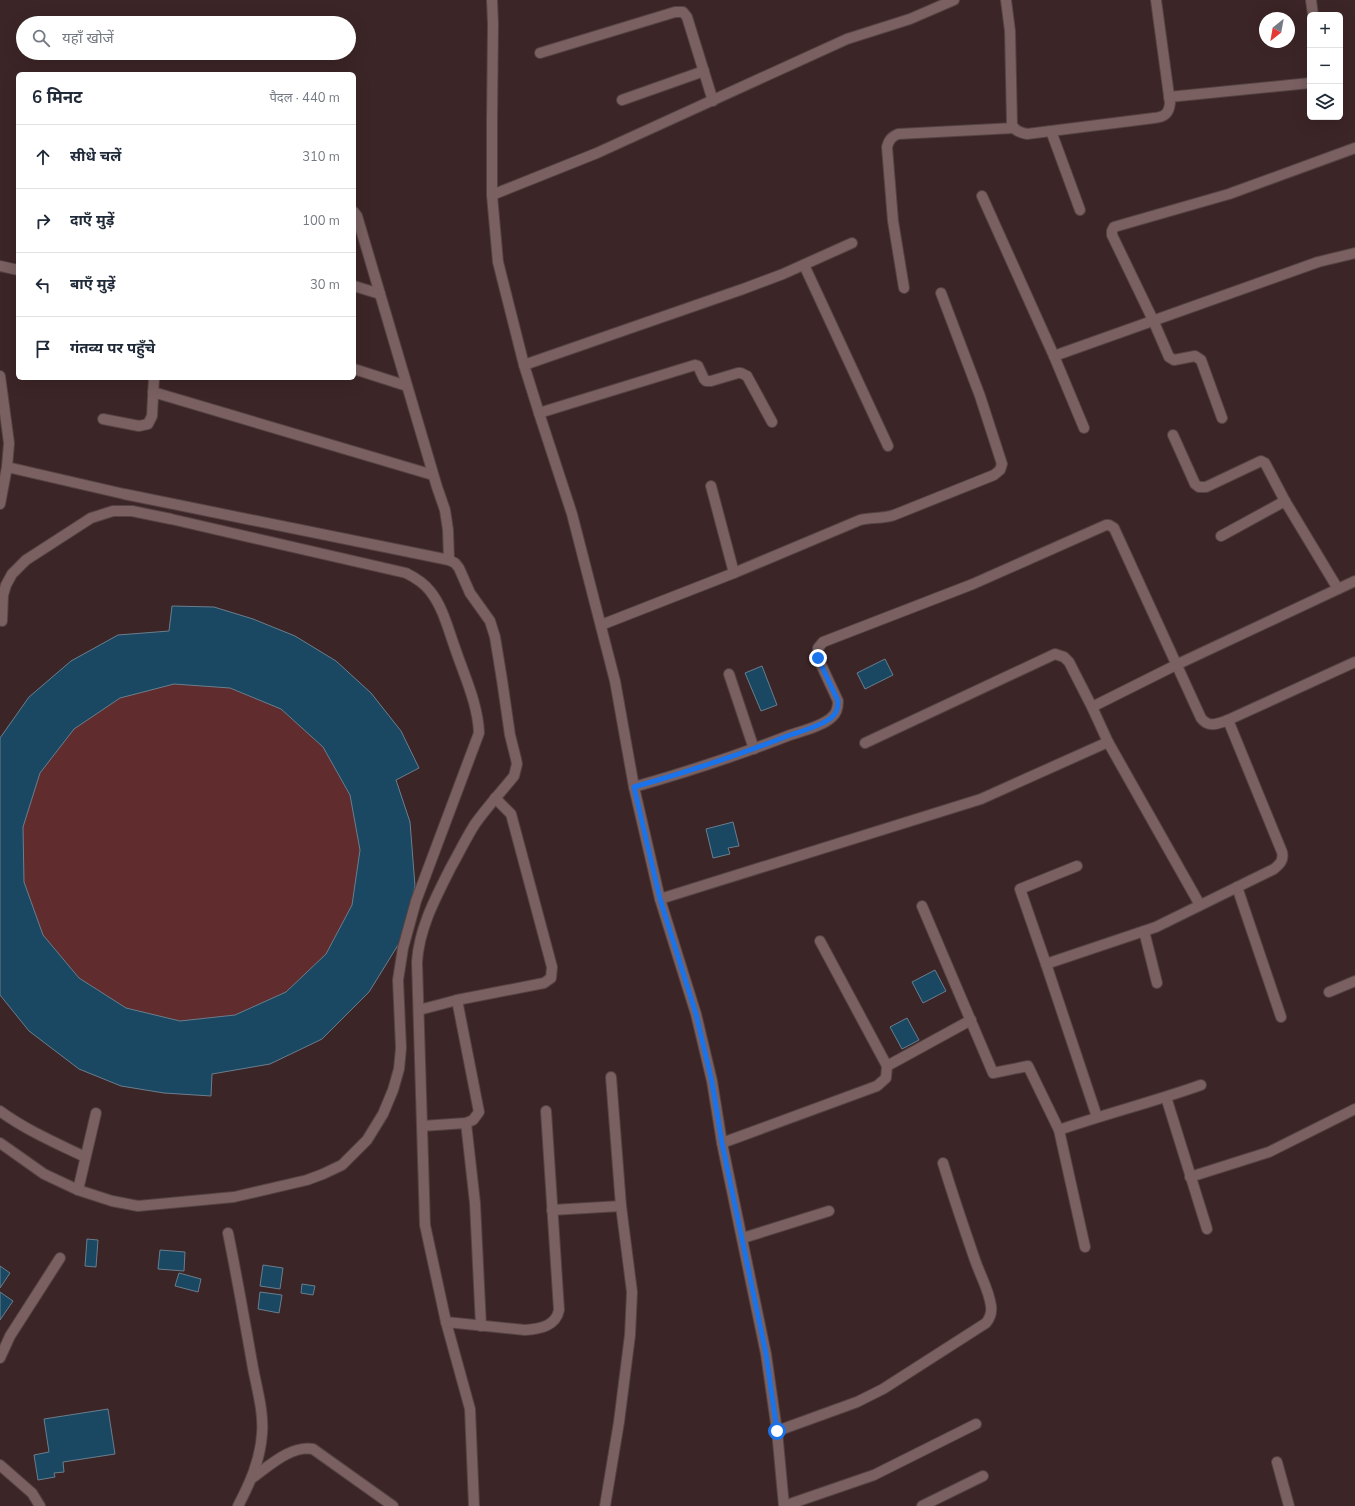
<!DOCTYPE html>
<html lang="hi">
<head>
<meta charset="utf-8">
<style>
	body { margin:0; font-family:"Nunito Sans","Noto Sans Devanagari",sans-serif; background:#f6f6f7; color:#1f2937 }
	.controls { position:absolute; right:12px; top:12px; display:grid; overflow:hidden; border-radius:6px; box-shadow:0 4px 16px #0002 }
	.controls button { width:36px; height:36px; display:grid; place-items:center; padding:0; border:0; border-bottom:1px solid #e0e1e3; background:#fff; color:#1f2937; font:20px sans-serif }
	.compass { position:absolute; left:1259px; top:12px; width:36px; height:36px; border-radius:50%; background:#fff; box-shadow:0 4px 16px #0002; rotate:211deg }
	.stop { position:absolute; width:12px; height:12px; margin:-9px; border:3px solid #1a73e8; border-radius:50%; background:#fff }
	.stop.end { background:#1a73e8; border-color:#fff; box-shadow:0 1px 4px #0008 }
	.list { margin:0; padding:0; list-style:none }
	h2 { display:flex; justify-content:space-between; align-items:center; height:52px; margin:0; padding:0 16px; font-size:17px }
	h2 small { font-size:13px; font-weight:400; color:#747a83 }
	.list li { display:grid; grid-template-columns:26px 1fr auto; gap:12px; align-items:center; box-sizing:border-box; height:64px; padding:0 16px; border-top:1px solid #e0e1e3 }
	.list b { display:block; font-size:15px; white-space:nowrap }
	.list em { font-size:13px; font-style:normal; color:#747a83 }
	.icon { flex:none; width:22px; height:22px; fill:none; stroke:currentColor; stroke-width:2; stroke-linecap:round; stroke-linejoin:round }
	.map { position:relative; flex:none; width:1355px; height:1506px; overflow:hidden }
	.search { position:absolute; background:#fff; box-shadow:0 4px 16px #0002; left:16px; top:16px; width:340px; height:44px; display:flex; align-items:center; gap:10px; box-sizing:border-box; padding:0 14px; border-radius:22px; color:#747a83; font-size:15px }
	.panel { position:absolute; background:#fff; box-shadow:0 4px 16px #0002; left:16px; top:72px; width:340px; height:308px; border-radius:6px }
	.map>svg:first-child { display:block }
</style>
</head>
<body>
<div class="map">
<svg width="1355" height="1506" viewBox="0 0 1355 1506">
	<rect width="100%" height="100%" fill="#3c2526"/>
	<polygon fill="#602c2e" points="172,606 214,607 253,619 295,636 336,661 371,693 401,731 419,768 396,780 410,822 415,886 403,937 322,1039 270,1064 212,1074 211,1096 164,1093 121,1086 79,1069 29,1031 0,995 0,738 29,697 71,661 118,635 169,631"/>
	<g fill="#1a4761" stroke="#697e8d" fill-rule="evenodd">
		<path d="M 172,606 L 214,607 L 253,619 L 295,636 L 336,661 L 371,693 L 401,731 L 419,768 L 396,780 L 410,822 L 415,886 L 403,937 L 369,992 L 322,1039 L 270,1064 L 212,1074 L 211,1096 L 164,1093 L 121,1086 L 79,1069 L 29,1031 L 0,995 L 0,738 L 29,697 L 71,661 L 118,635 L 169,631 ZM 174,684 L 230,688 L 281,709 L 323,747 L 350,795 L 360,850 L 352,905 L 326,954 L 286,992 L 235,1015 L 180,1021 L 126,1008 L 79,978 L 43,935 L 24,882 L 23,827 L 40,773 L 74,729 L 120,698 Z"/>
		<polygon points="885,659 893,675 865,689 857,673"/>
		<polygon points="762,666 777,705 761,711 745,673"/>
		<polygon points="733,822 739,846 728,848 730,854 713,858 706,829"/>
		<polygon points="935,970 946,991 923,1003 912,982"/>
		<polygon points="907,1018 919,1040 902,1049 890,1027"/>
		<polygon points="87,1239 98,1240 96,1267 85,1266"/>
		<polygon points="160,1250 185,1252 184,1271 158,1269"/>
		<polygon points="263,1265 283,1268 280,1289 260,1286"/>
		<polygon points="0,1266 10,1273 0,1288"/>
		<polygon points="179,1273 201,1279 198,1292 175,1286"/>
		<polygon points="302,1284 315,1286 313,1295 301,1293"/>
		<polygon points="0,1292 13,1301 0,1320"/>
		<polygon points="260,1292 282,1295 279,1313 258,1309"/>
		<polygon points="108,1409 115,1454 63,1462 64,1472 54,1473 55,1477 38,1480 34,1455 49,1452 44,1419"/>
	</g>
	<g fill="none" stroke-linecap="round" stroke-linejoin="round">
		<g stroke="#554243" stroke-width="12">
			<g id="minor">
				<polyline points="492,0 493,24 492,121 492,195 498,262 524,365 539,413 572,514 615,681 634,787 660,899 696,1014 712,1081 722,1143 766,1354 777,1431 784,1506"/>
				<path d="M 1006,0 L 1010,31 L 1012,125 C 1015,131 1021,133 1027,134 L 1154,118 C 1164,117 1169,114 1170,103 L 1156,0"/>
				<polyline points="1311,0 1313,15"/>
				<polyline points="540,53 675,12 683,12 687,17 713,101"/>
				<polyline points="1169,97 1310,83"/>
				<polyline points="622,100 704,71"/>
				<polyline points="1051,131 1080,210"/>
				<polyline points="492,195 597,153 847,39 910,19 954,0"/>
				<polyline points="982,196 1054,356 1084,428"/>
				<polyline points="354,212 357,216 437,487 445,510 448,530 449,560"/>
				<polyline points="804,265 888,446"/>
				<polyline points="0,266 18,270"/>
				<polyline points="354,286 380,294"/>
				<path d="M 904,288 L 893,221 L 887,147 C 889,140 891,137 898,134 L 1014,128"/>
				<polyline points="1054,356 1318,262 1355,253"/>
				<polyline points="524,365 743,289 783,274 852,243"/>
				<polyline points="354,369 407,386"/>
				<polyline points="0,376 9,443 7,467 0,504"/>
				<polyline points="153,392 433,475"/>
				<polyline points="539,413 695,365 698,366 704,379 706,381 711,381 738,373 741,373 747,376 772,422"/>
				<polyline points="1222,418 1201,360 1195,356 1174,360 1169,357 1153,320 1112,235 1112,231 1114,227 1229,194 1355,148"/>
				<polyline points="103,419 139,426 148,424 152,416 154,378"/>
				<polyline points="1173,435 1195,484 1199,487 1206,487 1261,461 1265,463 1285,501 1338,589"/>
				<path d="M 7,467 L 124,494 L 449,560 L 455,563 L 459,568 L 470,593 L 490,621 L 495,637 L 502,680 L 510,735 L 516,759 L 517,764 L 514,776 C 501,792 487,807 475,824 C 466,838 459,853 451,867 C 436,897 419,928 417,962 L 425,1225 L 446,1322 L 470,1409 L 474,1506"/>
				<polyline points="711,486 734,573"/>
				<polyline points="1221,536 1285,501"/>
				<path d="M 601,625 L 734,573 L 860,520 C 871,517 883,519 894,515 L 994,475 L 1000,470 L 1002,464 L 980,396 L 941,293"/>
				<polyline points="729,674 754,749"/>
				<polyline points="865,743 1055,654 1064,657 1069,662 1092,707"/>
				<path d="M 634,787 C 687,772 739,755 790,735 C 802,731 823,726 832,717 C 837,713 838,707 838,701 L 818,658 L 818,648 L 823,642 L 973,584 L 1106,525 L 1109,525 L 1114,528 L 1201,718 C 1208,728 1218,724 1228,720 L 1355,662"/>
				<polyline points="1077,866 1020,889 1046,964 1097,1117"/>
				<polyline points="1237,887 1281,1017"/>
				<polyline points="660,899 981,799 1108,742"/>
				<polyline points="1200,905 1108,742 1092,707 1178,664 1355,581"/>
				<polyline points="922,906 993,1073 1028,1066 1059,1130 1085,1247"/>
				<polyline points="1144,931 1157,983"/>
				<path d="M 1046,964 L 1156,927 L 1274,869 C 1280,864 1284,860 1282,852 L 1228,720"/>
				<polyline points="1329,992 1355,981"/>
				<polyline points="419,1010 457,1000 544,983 551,978 552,967 511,814 495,798"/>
				<polyline points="887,1066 971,1020"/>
				<polyline points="1166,1097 1207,1229"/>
				<path d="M 0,1111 C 26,1130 56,1143 85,1157"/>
				<polyline points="466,1123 475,1203 481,1326"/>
				<polyline points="422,1126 466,1123 473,1120 479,1112 457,1000"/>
				<path d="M 1059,1130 C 1105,1114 1153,1102 1201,1085"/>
				<path d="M 0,1143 L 44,1174 L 78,1190 L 112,1201 L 138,1206 L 234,1197 L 307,1180 L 323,1174 L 342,1165 L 367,1140 L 383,1114 L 393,1090 L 399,1069 L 401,1048 L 398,980 L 403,948 L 416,901 L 479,733 C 478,704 464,675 455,648 C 448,629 443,607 430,591 C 424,583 416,578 406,573 L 171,519 L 132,511 L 113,511 L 91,518 L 26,560 L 12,574 L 6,585 L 3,595 L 2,621"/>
				<polyline points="722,1143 877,1086 886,1078 887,1066 820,941"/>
				<polyline points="1190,1177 1269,1152 1355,1109"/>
				<polyline points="78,1190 96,1113"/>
				<polyline points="552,1210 621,1206"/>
				<path d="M 228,1233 C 237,1277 245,1323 253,1368 C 257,1389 264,1413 262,1434 C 260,1461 250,1483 238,1506"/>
				<polyline points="743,1238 829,1211"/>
				<path d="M 446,1322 L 525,1330 C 540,1329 556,1326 559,1310 L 546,1111"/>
				<polyline points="0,1358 10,1336 60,1258"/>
				<path d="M 777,1431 L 857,1402 L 883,1389 L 986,1323 C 990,1318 992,1313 991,1306 C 989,1290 980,1275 975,1260 C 964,1228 953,1196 943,1163"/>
				<polyline points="1277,1462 1289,1506"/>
				<polyline points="0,1465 32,1493 40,1506"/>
				<path d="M 252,1478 C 269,1466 291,1445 313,1449 L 393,1506"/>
				<polyline points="605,1506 619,1422 630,1335 632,1292 621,1206 611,1077"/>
				<polyline points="784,1506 874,1475 976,1424"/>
				<polyline points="922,1506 983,1476"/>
			</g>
		</g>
		<use href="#minor" stroke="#7a6060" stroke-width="10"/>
	</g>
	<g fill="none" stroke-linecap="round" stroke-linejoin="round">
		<path stroke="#1a73e8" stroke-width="5" d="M 777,1431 L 766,1354 L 722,1143 L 712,1082 L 696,1014 L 660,899 L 634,787 C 687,772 739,755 790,735 C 802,731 822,726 832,717 C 837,713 838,707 838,701 L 818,658"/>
	</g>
</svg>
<div class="controls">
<button>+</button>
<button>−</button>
<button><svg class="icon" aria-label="layers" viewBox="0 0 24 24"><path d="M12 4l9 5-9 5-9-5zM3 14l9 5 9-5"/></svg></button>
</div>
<svg class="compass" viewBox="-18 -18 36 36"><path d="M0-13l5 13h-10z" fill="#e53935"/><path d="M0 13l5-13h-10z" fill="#747a83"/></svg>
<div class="stop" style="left:777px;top:1431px"></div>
<div class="stop end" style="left:818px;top:658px"></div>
<div class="search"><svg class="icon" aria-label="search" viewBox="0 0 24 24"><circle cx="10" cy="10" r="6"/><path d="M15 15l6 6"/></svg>यहाँ खोजें</div>
<section class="panel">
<h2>6 मिनट<small>पैदल · 440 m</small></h2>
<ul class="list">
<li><svg class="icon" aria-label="ahead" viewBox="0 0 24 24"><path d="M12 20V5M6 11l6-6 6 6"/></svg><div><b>सीधे चलें</b></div><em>310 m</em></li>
<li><svg class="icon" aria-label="right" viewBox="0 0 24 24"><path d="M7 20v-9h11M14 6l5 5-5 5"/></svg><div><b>दाएँ मुड़ें</b></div><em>100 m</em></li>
<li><svg class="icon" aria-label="left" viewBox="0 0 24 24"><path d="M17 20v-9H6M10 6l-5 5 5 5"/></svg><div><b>बाएँ मुड़ें</b></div><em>30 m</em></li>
<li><svg class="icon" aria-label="arrive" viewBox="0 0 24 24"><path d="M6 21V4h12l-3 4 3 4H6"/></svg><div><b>गंतव्य पर पहुँचे</b></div></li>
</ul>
</section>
</div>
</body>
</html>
